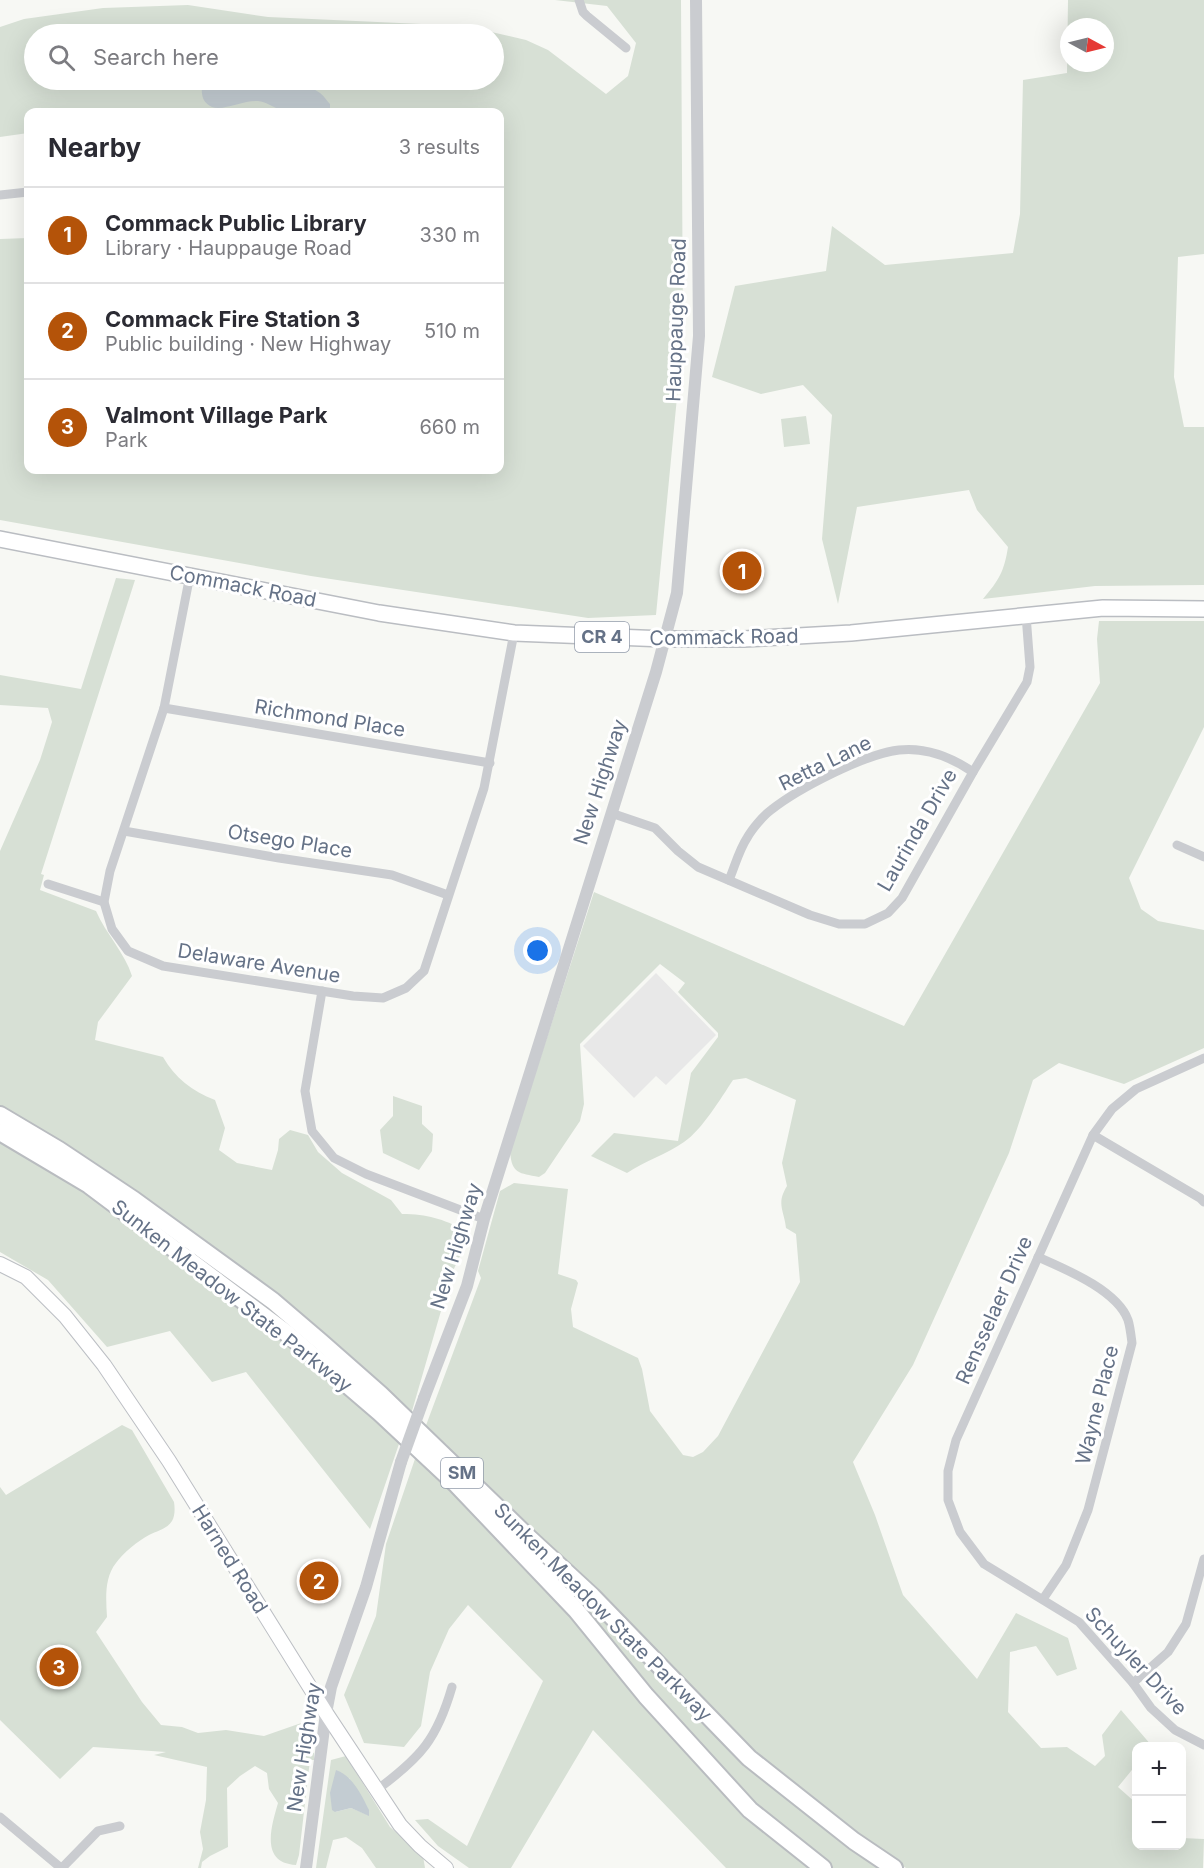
<!DOCTYPE html>
<html lang="en">
<head>
<meta charset="utf-8">
<style>
	body { margin:0; font-family:Inter,sans-serif; background:#f2f2f3; color:#2b2b33 }
	.controls { position:absolute; right:18px; bottom:18px; display:grid; overflow:hidden; border-radius:12px; box-shadow:0 6px 24px #0002 }
	.controls button { width:54px; height:54px; display:grid; place-items:center; padding:0; border:0; border-bottom:2px solid #e1e1e2; background:#fff; color:#2b2b33; font:30px sans-serif }
	.compass { position:absolute; left:1060px; top:18px; width:54px; height:54px; border-radius:50%; background:#fff; box-shadow:0 6px 24px #0002; rotate:97deg }
	.you { position:absolute; left:538px; top:951px; width:21px; height:21px; margin:-15px; border:4px solid #fff; border-radius:50%; background:#1a73e8; box-shadow:0 0 0 9px #1a73e833 }
	.badge { display:grid; place-items:center; width:39px; height:39px; border-radius:50%; background:#b45309; color:#fff; font-size:20px; font-weight:700 }
	.pin { position:absolute; translate:-50% -50%; border:3px solid #fff; box-shadow:0 2px 6px #0006 }
	.list { margin:0; padding:0; list-style:none }
	h2 { display:flex; justify-content:space-between; align-items:center; height:78px; margin:0; padding:0 24px; font-size:26px }
	h2 small { font-size:20px; font-weight:400; color:#7c7c81 }
	.list li { display:grid; grid-template-columns:39px 1fr auto; gap:18px; align-items:center; box-sizing:border-box; height:96px; padding:0 24px; border-top:2px solid #e1e1e2 }
	.list b { display:block; font-size:22px; white-space:nowrap }
	.list p { margin:0; font-size:20px; white-space:nowrap; color:#7c7c81 }
	.list em { font-size:20px; font-style:normal; color:#7c7c81 }
	.icon { flex:none; width:33px; height:33px; fill:none; stroke:currentColor; stroke-width:2; stroke-linecap:round; stroke-linejoin:round }
	.map { position:relative; flex:none; width:1204px; height:1868px; overflow:hidden }
	.search { position:absolute; background:#fff; box-shadow:0 6px 24px #0002; left:24px; top:24px; width:480px; height:66px; display:flex; align-items:center; gap:15px; box-sizing:border-box; padding:0 21px; border-radius:33px; color:#7c7c81; font-size:22px }
	.panel { position:absolute; background:#fff; box-shadow:0 6px 24px #0002; left:24px; top:108px; width:480px; height:366px; border-radius:12px }
	.map>svg:first-child { display:block }
</style>
</head>
<body>
<div class="map">
<svg width="1204" height="1868" viewBox="0 0 1204 1868">
	<rect width="100%" height="100%" fill="#f7f8f4"/>
	<polygon fill="#e8e8e8" points="656,973 716,1035 666,1085 656,1076 634,1098 583,1046"/>
	<g fill="#d7e0d5" fill-rule="evenodd">
		<path d="M 555,0 L 681,0 L 683,335 L 656,615 L 588,618 L 311,576 L 0,520 L 0,239 L 28,238 L 28,470 L 500,470 L 500,112 L 28,112 L 28,133 L 0,137 L 0,27 L 24,19 L 103,8 L 188,5 L 268,17 L 465,26 L 526,40 L 548,50 L 606,94 L 628,76 L 636,43 L 607,6 ZM 34,34 L 494,34 L 494,80 L 34,80 Z"/>
		<path d="M 1068,0 L 1204,0 L 1204,254 L 1178,257 L 1174,377 L 1184,427 L 1204,427 L 1204,585 L 1095,586 L 983,599 C 999,580 1004,572 1008,547 L 977,510 L 969,490 L 857,507 L 838,604 L 822,539 L 832,415 L 803,385 L 761,394 L 712,377 L 735,286 L 826,271 L 832,226 L 885,265 L 1013,253 L 1020,214 L 1023,80 L 1067,73 ZM 1069,27 L 1105,27 L 1105,63 L 1069,63 Z"/>
		<polygon points="806,416 810,444 784,447 781,419"/>
		<path d="M 116,578 L 135,580 L 41,874 L 44,875 L 40,890 L 96,911 C 106,934 125,953 132,976 L 98,1022 L 95,1040 L 163,1057 C 175,1078 192,1091 215,1100 L 225,1128 L 219,1150 L 237,1163 L 272,1170 L 278,1150 L 279,1139 L 290,1130 L 308,1135 L 318,1152 L 342,1173 L 391,1200 L 402,1214 C 428,1214 442,1219 465,1230 L 465,1245 L 452,1273 L 412,1411 L 409,1415 L 369,1375 L 0,1108 L 0,851 L 40,760 L 52,722 L 48,708 L 0,705 L 0,675 L 81,689 Z"/>
		<path d="M 1099,621 L 1204,621 L 1204,727 L 1129,878 L 1141,909 L 1158,921 L 1204,930 L 1204,1048 L 1124,1084 L 1059,1063 L 1033,1080 L 1009,1153 L 913,1365 L 853,1462 L 875,1515 L 903,1595 L 977,1679 L 1016,1613 L 1068,1638 L 1077,1669 L 1057,1676 L 1036,1646 L 1010,1652 L 1008,1712 L 1041,1748 L 1067,1747 L 1095,1766 L 1105,1756 L 1102,1735 L 1121,1710 L 1152,1746 L 1136,1746 L 1136,1765 L 1118,1787 L 1136,1803 L 1136,1846 L 1182,1846 L 1182,1838 L 1204,1839 L 1203,1868 L 906,1868 L 882,1853 L 779,1775 L 450,1454 L 447,1445 L 425,1428 L 481,1278 L 478,1271 L 500,1191 L 514,1183 L 568,1189 L 558,1274 L 576,1280 L 578,1283 L 571,1309 L 573,1327 L 638,1358 L 642,1369 L 650,1411 L 683,1455 L 693,1457 L 703,1452 L 718,1436 L 800,1282 L 796,1234 L 786,1228 C 784,1210 776,1204 787,1186 L 782,1163 L 796,1100 L 746,1078 L 733,1080 C 721,1098 702,1130 684,1142 C 667,1154 645,1161 627,1173 L 591,1156 L 614,1133 L 678,1141 L 691,1073 L 718,1037 L 718,1033 L 678,992 L 685,983 L 660,964 L 580,1044 L 584,1104 L 580,1121 L 545,1173 L 539,1177 C 519,1173 512,1174 510,1152 L 594,892 L 904,1026 L 1100,683 L 1097,639 Z"/>
		<polygon points="393,1096 422,1106 422,1124 433,1134 432,1151 419,1170 383,1153 380,1130 393,1116"/>
		<polygon points="0,1140 104,1205 218,1287 401,1438 370,1529 246,1372 212,1382 170,1331 107,1347 48,1280 0,1252"/>
		<path d="M 122,1425 L 132,1430 L 174,1502 C 175,1508 175,1516 172,1521 C 167,1529 157,1531 149,1535 C 138,1541 123,1553 116,1563 C 104,1578 106,1599 107,1617 L 96,1632 L 142,1702 L 161,1725 L 182,1727 L 198,1733 L 226,1730 L 264,1736 L 307,1721 L 314,1730 L 311,1752 L 314,1753 L 314,1760 L 310,1760 L 299,1855 L 296,1865 C 260,1863 271,1827 278,1803 L 269,1789 L 267,1773 L 255,1766 L 240,1776 L 227,1788 L 228,1847 L 210,1856 L 202,1862 L 201,1868 L 198,1868 L 203,1849 L 200,1832 L 206,1800 L 207,1767 L 154,1755 L 166,1752 L 93,1747 L 60,1779 L 0,1720 L 0,1487 L 6,1495 Z"/>
		<polygon points="417,1453 531,1569 665,1730 718,1786 811,1868 726,1868 593,1730 511,1868 469,1868 438,1846 415,1820 428,1819 467,1846 543,1681 468,1605 449,1629 430,1672 421,1726 404,1747 364,1743 344,1695 376,1616 386,1544"/>
		<polygon points="560,1576 753,1766 884,1868 832,1868 807,1849 735,1785 555,1581"/>
		<path d="M 346,1756 L 390,1827 L 423,1856 L 425,1868 L 376,1868 L 362,1848 L 346,1837 L 333,1840 L 326,1868 L 316,1868 L 331,1760 ZM 349,1778 L 368,1815 L 351,1808 L 335,1812 Z"/>
	</g>
	<g fill="#c3ccd2">
		<path d="M 203,80 C 232,80 297,75 320,93 C 324,96 327,101 330,104 L 330,112 C 316,113 301,114 288,112 C 277,111 269,102 258,101 C 243,100 224,111 212,107 C 200,102 201,90 203,80 Z"/>
		<path d="M 336,1770 C 352,1775 362,1796 369,1810 L 369,1816 L 351,1808 L 335,1812 L 332,1810 L 330,1793 Z"/>
	</g>
	<g fill="none" stroke-linecap="round" stroke-linejoin="round">
		<g stroke="#bcbfc4" stroke-width="16">
			<polyline id="secondary" points="0,1264 26,1277 65,1316 104,1365 169,1461 326,1713 400,1825 420,1846 446,1868"/>
		</g>
		<g stroke="#babdc2" stroke-width="18">
			<polyline id="primary" points="0,539 379,613 514,633 665,639 744,639 851,633 1103,608 1204,609"/>
		</g>
		<g stroke="#b9bcc0" stroke-width="20">
			<g id="motorway">
				<polyline points="0,1115 59,1150 134,1200 273,1301 321,1342 380,1394 528,1537 592,1596 749,1758 854,1841 894,1868"/>
				<polyline points="0,1132 89,1185 289,1335 380,1413 457,1485 576,1610 646,1696 750,1810 823,1868"/>
			</g>
		</g>
		<g stroke="#caccd0" stroke-width="9">
			<polyline points="579,0 583,12 587,16 626,48"/>
			<polyline points="0,195 28,192"/>
			<polyline points="190,575 164,708 110,871 104,902 112,929 128,951 163,966 353,996 383,998 406,988 424,971 484,788 514,633"/>
			<polyline points="164,708 490,763"/>
			<polyline points="611,813 655,828 678,851 698,867 810,915 839,924 865,924 888,913 902,898 973,772 1027,682 1030,667 1026,615"/>
			<polyline points="124,831 279,858 392,875 448,895"/>
			<polyline points="1177,845 1204,857"/>
			<path d="M 729,880 C 735,866 739,850 747,838 C 752,829 763,816 771,810 C 799,788 865,754 899,750 C 926,747 951,757 973,772"/>
			<polyline points="48,884 104,902"/>
			<polyline points="322,991 305,1091 312,1131 334,1158 366,1174 484,1219"/>
			<polyline points="1204,1058 1136,1089 1112,1109 1093,1135 956,1440 948,1471 948,1500 960,1532 984,1564 1079,1622 1133,1683 1151,1708 1175,1730 1204,1745"/>
			<polyline points="1093,1135 1200,1198 1204,1202"/>
			<path d="M 1038,1257 C 1065,1269 1117,1290 1128,1320 C 1130,1326 1131,1335 1132,1343 L 1088,1510 L 1066,1565 L 1043,1599"/>
			<polyline points="1133,1683 1168,1652 1186,1624 1204,1559"/>
			<path d="M 378,1789 C 421,1757 437,1739 452,1687"/>
			<polyline points="0,1817 61,1868"/>
			<polyline points="62,1868 98,1831 120,1826"/>
		</g>
		<g stroke="#caccd0" stroke-width="12">
			<polyline points="424,1398 467,1286 484,1219 656,672 677,593 699,336 696,0"/>
			<polyline points="306,1868 326,1713 331,1687 366,1587 401,1462"/>
		</g>
		<use href="#secondary" stroke="#fff" stroke-width="14"/>
		<use href="#primary" stroke="#fff" stroke-width="15"/>
		<use href="#motorway" stroke="#fff" stroke-width="16"/>
		<polyline stroke="#caccd0" stroke-width="12" points="401,1462 424,1398"/>
	</g>
	<g text-anchor="middle" stroke-width="6" stroke-linejoin="round" paint-order="stroke">
		<g fill="#fff" stroke="#939cab" stroke-width="1.5">
			<rect x="575" y="622" width="54" height="30" rx="4.5"/>
			<rect x="441" y="1458" width="42" height="30" rx="4.5"/>
		</g>
		<g font-size="18" font-weight="bold" fill="#657287">
			<text x="602" y="643">CR 4</text>
			<text x="462" y="1479">SM</text>
		</g>
		<g font-size="20" fill="#657287" stroke="#fff">
			<text transform="translate(676 320) rotate(-88)" y="7">Hauppauge Road</text>
			<text transform="translate(243 586) rotate(11)" y="7">Commack Road</text>
			<text transform="translate(724 637) rotate(-1)" y="7">Commack Road</text>
			<text transform="translate(330 718) rotate(9)" y="7">Richmond Place</text>
			<text transform="translate(825 763) rotate(-26)" y="7">Retta Lane</text>
			<text transform="translate(600 782) rotate(-72)" y="7">New Highway</text>
			<text transform="translate(917 830) rotate(-60)" y="7">Laurinda Drive</text>
			<text transform="translate(290 841) rotate(9)" y="7">Otsego Place</text>
			<text transform="translate(259 963) rotate(9)" y="7">Delaware Avenue</text>
			<text transform="translate(456 1246) rotate(-73)" y="7">New Highway</text>
			<text transform="translate(232 1296) rotate(38)" y="7">Sunken Meadow State Parkway</text>
			<text transform="translate(994 1310) rotate(-66)" y="7">Rensselaer Drive</text>
			<text transform="translate(1097 1405) rotate(-76)" y="7">Wayne Place</text>
			<text transform="translate(230 1559) rotate(58)" y="7">Harned Road</text>
			<text transform="translate(603 1612) rotate(45)" y="7">Sunken Meadow State Parkway</text>
			<text transform="translate(1136 1661) rotate(47)" y="7">Schuyler Drive</text>
			<text transform="translate(304 1747) rotate(-81)" y="7">New Highway</text>
		</g>
	</g>
</svg>
<div class="controls">
<button>+</button>
<button>−</button>
</div>
<svg class="compass" viewBox="-18 -18 36 36"><path d="M0-13l5 13h-10z" fill="#e53935"/><path d="M0 13l5-13h-10z" fill="#7c7c81"/></svg>
<div class="you"></div>
<div class="pin badge" style="left:742px;top:571px">1</div>
<div class="pin badge" style="left:319px;top:1581px">2</div>
<div class="pin badge" style="left:59px;top:1667px">3</div>
<div class="search"><svg class="icon" aria-label="search" viewBox="0 0 24 24"><circle cx="10" cy="10" r="6"/><path d="M15 15l6 6"/></svg>Search here</div>
<section class="panel">
<h2>Nearby<small>3 results</small></h2>
<ul class="list">
<li><span class="badge">1</span><div><b>Commack Public Library</b><p>Library · Hauppauge Road</p></div><em>330 m</em></li>
<li><span class="badge">2</span><div><b>Commack Fire Station 3</b><p>Public building · New Highway</p></div><em>510 m</em></li>
<li><span class="badge">3</span><div><b>Valmont Village Park</b><p>Park</p></div><em>660 m</em></li>
</ul>
</section>
</div>
</body>
</html>
